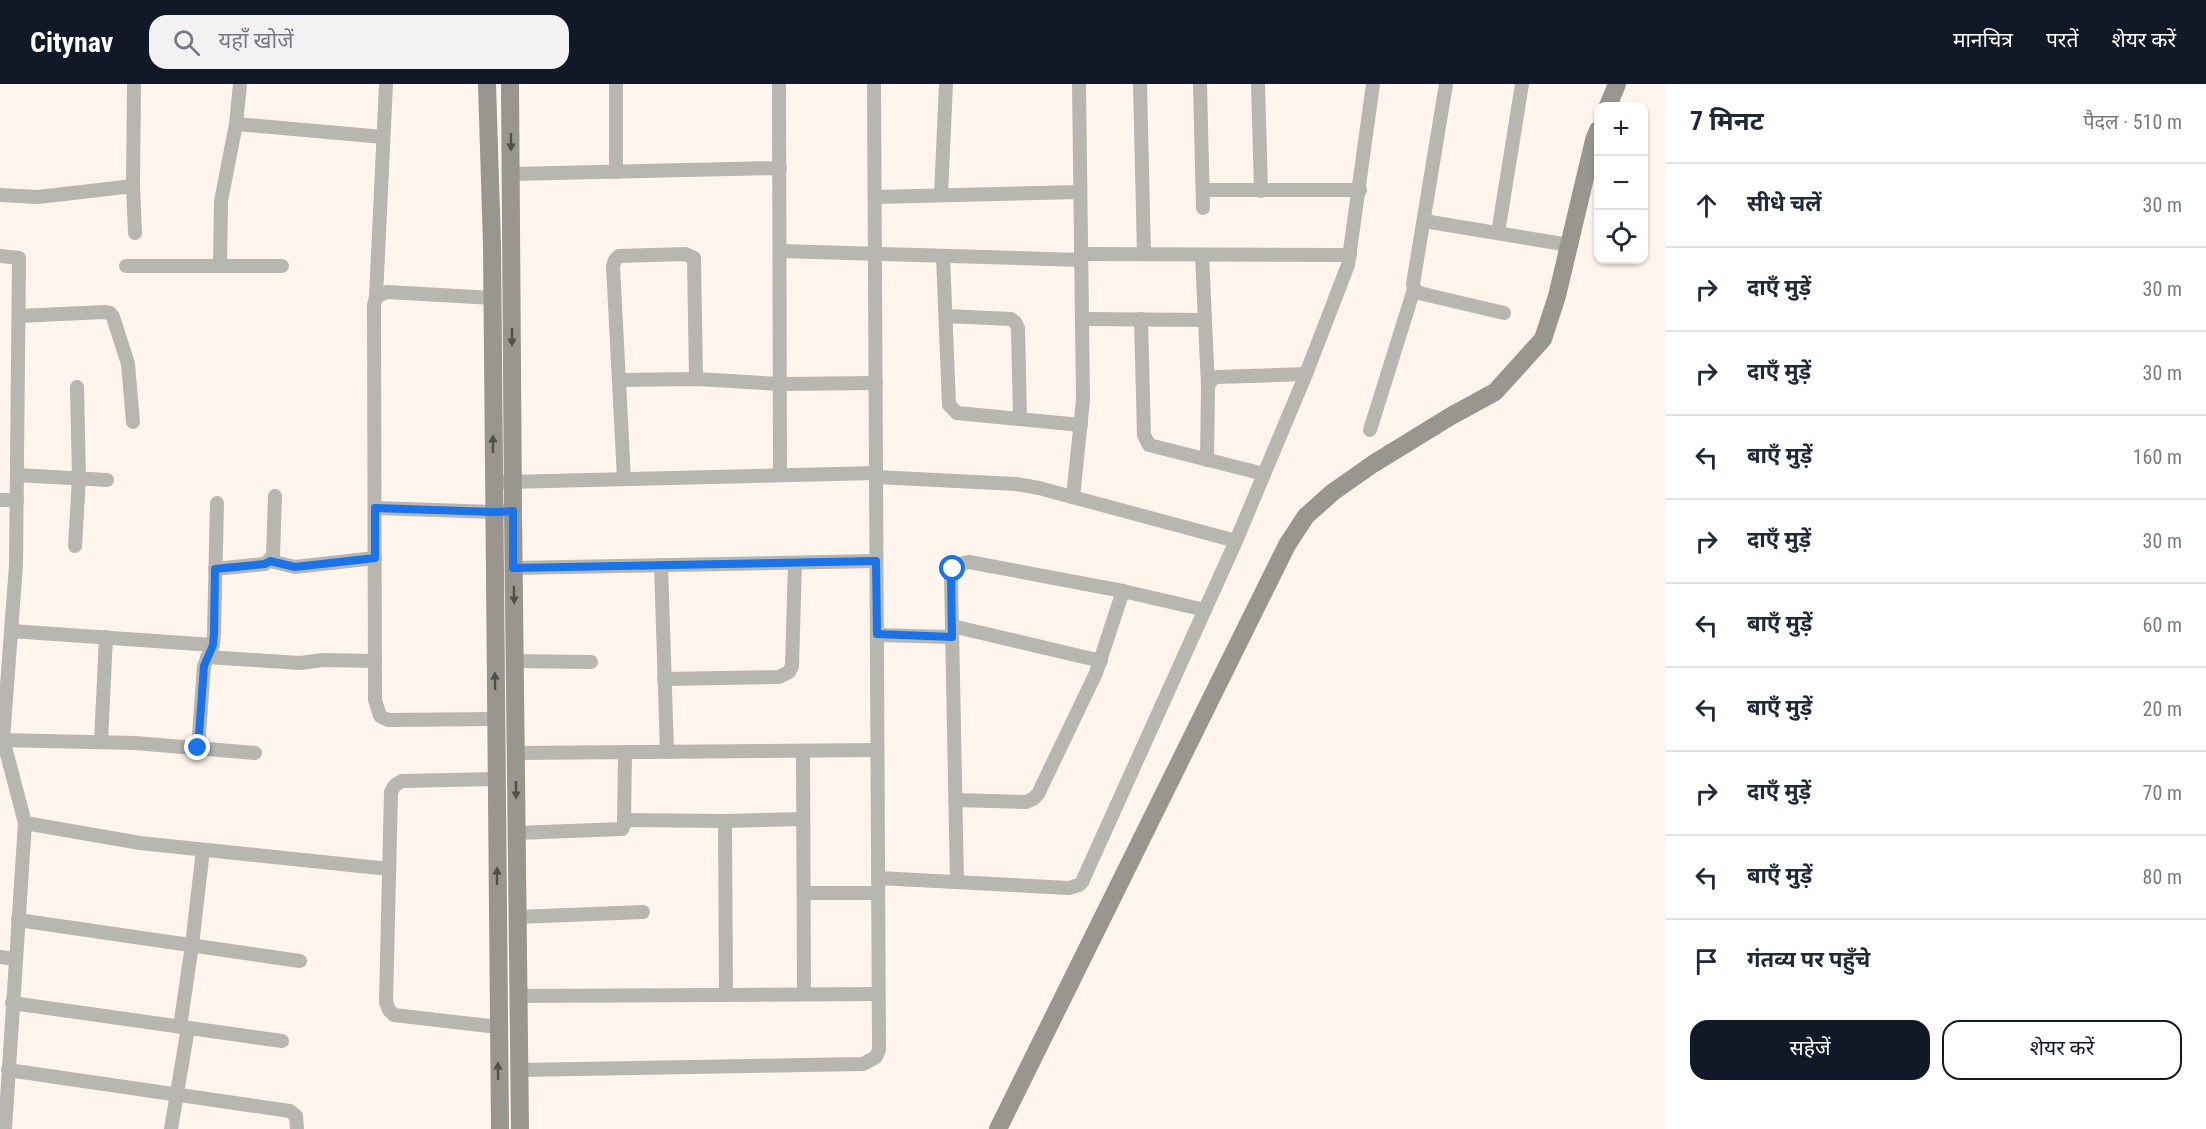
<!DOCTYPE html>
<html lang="hi">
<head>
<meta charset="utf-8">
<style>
	body { margin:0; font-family:"Roboto Condensed","Noto Sans Devanagari",sans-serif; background:#f2f2f3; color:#1f2937 }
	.controls { position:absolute; right:18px; top:18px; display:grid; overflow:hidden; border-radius:12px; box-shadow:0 2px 4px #0004 }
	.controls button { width:54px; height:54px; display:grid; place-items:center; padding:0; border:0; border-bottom:2px solid #e0e1e3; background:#fff; color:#1f2937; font:30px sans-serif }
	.stop { position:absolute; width:18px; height:18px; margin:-14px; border:4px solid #1a73e8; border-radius:50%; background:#fff }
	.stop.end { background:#1a73e8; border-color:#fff; box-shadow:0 2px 6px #0008 }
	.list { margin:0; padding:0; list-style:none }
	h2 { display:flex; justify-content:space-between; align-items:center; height:78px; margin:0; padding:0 24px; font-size:26px }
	h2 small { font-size:20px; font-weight:400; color:#747a83 }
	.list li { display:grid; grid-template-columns:39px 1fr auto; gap:18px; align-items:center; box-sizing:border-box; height:84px; padding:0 24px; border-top:2px solid #e0e1e3 }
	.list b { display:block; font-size:22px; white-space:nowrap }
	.list em { font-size:20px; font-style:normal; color:#747a83 }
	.actions { display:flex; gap:12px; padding:18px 24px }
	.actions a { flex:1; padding:14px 0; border:2px solid #111827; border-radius:18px; text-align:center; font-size:21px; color:#111827 }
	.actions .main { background:#111827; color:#fff }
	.icon { flex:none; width:33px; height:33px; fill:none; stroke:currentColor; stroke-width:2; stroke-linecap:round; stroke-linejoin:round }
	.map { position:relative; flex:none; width:1666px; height:1045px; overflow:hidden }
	header { display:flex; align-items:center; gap:36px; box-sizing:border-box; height:84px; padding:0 30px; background:#111827; color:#fff }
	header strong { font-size:28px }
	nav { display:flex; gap:33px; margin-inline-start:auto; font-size:21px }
	.search { width:420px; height:54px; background:#f2f2f3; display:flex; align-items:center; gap:15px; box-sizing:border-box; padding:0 21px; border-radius:18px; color:#747a83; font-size:22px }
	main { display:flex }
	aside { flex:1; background:#fff }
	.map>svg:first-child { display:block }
</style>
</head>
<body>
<header>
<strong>Citynav</strong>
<div class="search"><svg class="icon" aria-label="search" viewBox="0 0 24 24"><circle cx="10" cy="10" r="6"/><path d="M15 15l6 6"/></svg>यहाँ खोजें</div>
<nav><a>मानचित्र</a><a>परतें</a><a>शेयर करें</a></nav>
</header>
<main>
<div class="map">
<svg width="1666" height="1045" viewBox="0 0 1666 1045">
	<rect width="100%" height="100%" fill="#fff5ec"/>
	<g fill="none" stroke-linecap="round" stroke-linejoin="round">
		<g stroke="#b7b6b1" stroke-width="14">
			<polyline points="134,0 133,102 135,149"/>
			<polyline points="779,0 780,391"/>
			<polyline points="1140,0 1144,170"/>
			<polyline points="1200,0 1203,124"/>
			<polyline points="1258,0 1261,107"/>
			<polyline points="1446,0 1413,200 1414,205 1419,209 1504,229"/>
			<polyline points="236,40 383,53"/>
			<polyline points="616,88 616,0"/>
			<polyline points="511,90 780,84"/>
			<polyline points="1203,106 1360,106"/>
			<polyline points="0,111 38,113 133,102"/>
			<polyline points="941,111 946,0"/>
			<polyline points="875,113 1080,108"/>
			<polyline points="1424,137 1569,161"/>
			<polyline points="1498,149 1522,0"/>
			<polyline points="780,167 1081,176"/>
			<polyline points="1081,170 1350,171"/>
			<polyline points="1202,171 1208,302"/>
			<polyline points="0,172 19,174 16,481 3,655 25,739 5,1045"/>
			<polyline points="943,172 949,321 957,329 1081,341"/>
			<polyline points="220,181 221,117 236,40 240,0"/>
			<polyline points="126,182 282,182"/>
			<polyline points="376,213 386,0"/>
			<polyline points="493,214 387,208 376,213 374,221 375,616 380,632 388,636 495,635"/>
			<polyline points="19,232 104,228 110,229 113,233 128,280 133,338"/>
			<polyline points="946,232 1011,235 1015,238 1018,244 1020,335"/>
			<polyline points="1082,235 1205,236"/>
			<polyline points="1141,235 1144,351 1149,361 1264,390"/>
			<polyline points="619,296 696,295 780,300 876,299"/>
			<polyline points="1370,346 1414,205"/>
			<polyline points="1207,376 1208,302 1213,294 1217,293 1306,290"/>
			<polyline points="17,391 107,396"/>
			<polyline points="876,393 1016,400 1039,404 1236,457"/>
			<polyline points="624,395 613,182 615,176 619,172 685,170 694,174 696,295"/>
			<polyline points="503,398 876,389"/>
			<polyline points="1073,413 1083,316 1079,0"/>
			<polyline points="0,416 17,416"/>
			<polyline points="375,424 494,428 513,427"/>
			<polyline points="75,462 79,394 77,303"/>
			<polyline points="270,477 295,483 375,474"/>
			<polyline points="661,481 667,668"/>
			<polyline points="513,484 876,477"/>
			<polyline points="215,485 265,480 273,472 275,412"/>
			<polyline points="952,542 1101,577"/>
			<polyline points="11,547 213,561"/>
			<polyline points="877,551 952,553"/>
			<polyline points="207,573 300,579 323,576 375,577"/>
			<polyline points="514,577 591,578"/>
			<polyline points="664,595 779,593 789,588 792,582 795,479"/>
			<polyline points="0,656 135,659 255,669"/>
			<polyline points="101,658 106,553"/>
			<polyline points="198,664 204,582 213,561 214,549 217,419"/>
			<polyline points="803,667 804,910"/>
			<polyline points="515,669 877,666"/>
			<polyline points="496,695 402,697 395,701 391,708 386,918 389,926 394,931 498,943"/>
			<polyline points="955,716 1026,718 1033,715 1038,710 1096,589 1123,507"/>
			<polyline points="624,736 725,737 803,735"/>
			<polyline points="725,737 726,911"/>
			<polyline points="25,739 140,759 389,785"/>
			<polyline points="517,749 622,745 624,741 625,668"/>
			<polyline points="878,794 1069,804 1079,801 1082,798 1236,457 1306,290 1348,181 1373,0"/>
			<path d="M 957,798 L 951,493 C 954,483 959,479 969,478 L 1123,507 L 1205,526"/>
			<polyline points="804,809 878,809"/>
			<polyline points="517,833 643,828"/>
			<polyline points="18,836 300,877"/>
			<polyline points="0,873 15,875"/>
			<polyline points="518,912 878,910"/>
			<polyline points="12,919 282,957"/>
			<polyline points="180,943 192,861 203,766"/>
			<polyline points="8,986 290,1027 296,1032 297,1045"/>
			<polyline points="519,986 863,980 876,973 879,966 874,0"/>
			<polyline points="171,1045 188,944"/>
		</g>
		<g stroke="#98968f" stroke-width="18">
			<polyline points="487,0 492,161 500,1045"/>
			<polyline points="510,0 513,427 520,1045"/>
			<polyline points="1608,22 1617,0"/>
			<polyline points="998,1045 1287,461 1306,432 1333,408 1373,380 1451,332 1495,308 1543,255 1557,212 1594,56 1598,46"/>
		</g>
	</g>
	<defs><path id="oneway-solid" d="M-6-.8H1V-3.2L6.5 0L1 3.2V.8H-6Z" transform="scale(1.5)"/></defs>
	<g fill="#514f4a">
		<use href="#oneway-solid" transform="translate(511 58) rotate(90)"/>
		<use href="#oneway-solid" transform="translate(512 253) rotate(90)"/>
		<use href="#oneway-solid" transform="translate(493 360) rotate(-90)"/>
		<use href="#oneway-solid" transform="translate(514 511) rotate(89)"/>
		<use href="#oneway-solid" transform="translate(495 597) rotate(-91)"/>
		<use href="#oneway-solid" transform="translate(516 706) rotate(89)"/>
		<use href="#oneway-solid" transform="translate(497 792) rotate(-90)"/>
		<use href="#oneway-solid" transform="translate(498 987) rotate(-91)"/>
	</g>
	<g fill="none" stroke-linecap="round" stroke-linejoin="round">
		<polyline stroke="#1a73e8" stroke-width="8" points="198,664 204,582 213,561 214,549 215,485 265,480 270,477 295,483 375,474 375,424 494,428 513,427 513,484 876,477 877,550 952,553 951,493 953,485"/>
	</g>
</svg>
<div class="controls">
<button>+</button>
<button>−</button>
<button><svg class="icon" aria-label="locate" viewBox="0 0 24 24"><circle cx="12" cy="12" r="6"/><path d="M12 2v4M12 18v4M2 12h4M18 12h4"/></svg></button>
</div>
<div class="stop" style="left:953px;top:485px"></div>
<div class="stop end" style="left:198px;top:664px"></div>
</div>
<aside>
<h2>7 मिनट<small>पैदल · 510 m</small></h2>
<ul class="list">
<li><svg class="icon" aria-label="ahead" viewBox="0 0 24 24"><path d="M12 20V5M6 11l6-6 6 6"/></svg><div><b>सीधे चलें</b></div><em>30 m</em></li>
<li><svg class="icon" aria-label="right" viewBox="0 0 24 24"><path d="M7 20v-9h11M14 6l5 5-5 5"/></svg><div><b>दाएँ मुड़ें</b></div><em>30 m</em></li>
<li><svg class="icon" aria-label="right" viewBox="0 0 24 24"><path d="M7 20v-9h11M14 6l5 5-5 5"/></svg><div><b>दाएँ मुड़ें</b></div><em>30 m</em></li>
<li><svg class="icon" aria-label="left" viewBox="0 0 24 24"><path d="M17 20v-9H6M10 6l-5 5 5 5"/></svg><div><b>बाएँ मुड़ें</b></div><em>160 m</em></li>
<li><svg class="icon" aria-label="right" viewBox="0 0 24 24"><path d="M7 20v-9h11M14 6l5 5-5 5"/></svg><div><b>दाएँ मुड़ें</b></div><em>30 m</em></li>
<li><svg class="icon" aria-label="left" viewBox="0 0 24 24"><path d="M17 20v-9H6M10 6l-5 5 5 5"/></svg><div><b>बाएँ मुड़ें</b></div><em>60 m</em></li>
<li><svg class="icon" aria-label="left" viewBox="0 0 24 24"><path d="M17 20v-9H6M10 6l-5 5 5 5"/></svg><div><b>बाएँ मुड़ें</b></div><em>20 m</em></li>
<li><svg class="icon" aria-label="right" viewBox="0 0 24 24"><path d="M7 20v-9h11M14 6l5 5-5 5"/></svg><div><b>दाएँ मुड़ें</b></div><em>70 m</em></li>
<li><svg class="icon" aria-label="left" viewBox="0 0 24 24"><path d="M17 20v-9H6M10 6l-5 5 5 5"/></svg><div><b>बाएँ मुड़ें</b></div><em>80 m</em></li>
<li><svg class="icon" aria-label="arrive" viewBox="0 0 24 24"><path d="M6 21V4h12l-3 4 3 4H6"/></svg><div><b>गंतव्य पर पहुँचे</b></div></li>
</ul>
<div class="actions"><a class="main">सहेजें</a><a>शेयर करें</a></div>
</aside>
</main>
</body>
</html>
